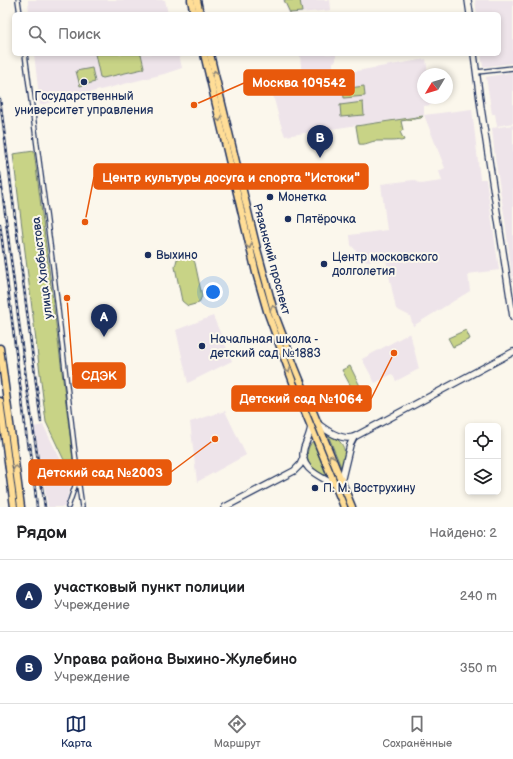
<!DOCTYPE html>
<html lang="ru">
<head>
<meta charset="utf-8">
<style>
	body { margin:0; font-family:"Balsamiq Sans",sans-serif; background:#f6f6f6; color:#202124 }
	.controls { position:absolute; right:12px; bottom:12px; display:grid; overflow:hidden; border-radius:6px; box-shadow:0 2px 6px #0003 }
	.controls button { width:36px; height:36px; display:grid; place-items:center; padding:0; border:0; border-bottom:1px solid #e0e0e0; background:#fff; color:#202124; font:20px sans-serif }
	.compass { position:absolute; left:417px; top:68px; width:36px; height:36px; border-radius:50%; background:#fff; box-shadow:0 2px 6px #0003; rotate:232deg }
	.you { position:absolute; left:213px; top:292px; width:14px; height:14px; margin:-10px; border:3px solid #fff; border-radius:50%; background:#1a73e8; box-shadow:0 0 0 6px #1a73e833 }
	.badge { display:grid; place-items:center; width:26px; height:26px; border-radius:50%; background:#1b2f5e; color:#fff; font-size:13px; font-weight:700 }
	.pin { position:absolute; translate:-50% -33px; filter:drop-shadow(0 1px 2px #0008) }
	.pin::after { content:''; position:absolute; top:21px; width:14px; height:12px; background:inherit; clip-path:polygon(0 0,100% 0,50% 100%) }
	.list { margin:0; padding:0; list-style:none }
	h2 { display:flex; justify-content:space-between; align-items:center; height:52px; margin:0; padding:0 16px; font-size:17px }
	h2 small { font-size:13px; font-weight:400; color:#757577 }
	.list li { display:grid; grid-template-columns:26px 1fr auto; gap:12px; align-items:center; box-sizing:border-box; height:72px; padding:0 16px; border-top:1px solid #e0e0e0 }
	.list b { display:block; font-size:15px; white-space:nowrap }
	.list p { margin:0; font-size:13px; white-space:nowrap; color:#757577 }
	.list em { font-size:13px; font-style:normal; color:#757577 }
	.icon { flex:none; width:22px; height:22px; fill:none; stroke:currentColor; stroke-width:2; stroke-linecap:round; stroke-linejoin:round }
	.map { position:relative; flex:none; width:513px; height:507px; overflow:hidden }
	.search { position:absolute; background:#fff; box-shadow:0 2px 6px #0003; left:12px; right:12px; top:12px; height:44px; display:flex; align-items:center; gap:10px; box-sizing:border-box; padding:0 14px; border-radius:6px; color:#757577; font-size:15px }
	.sheet { height:196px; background:#fff }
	nav { display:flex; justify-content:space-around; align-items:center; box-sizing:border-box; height:56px; border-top:1px solid #e0e0e0; background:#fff; font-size:11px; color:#757577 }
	nav a { display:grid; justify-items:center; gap:2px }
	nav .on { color:#1b2f5e }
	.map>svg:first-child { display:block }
</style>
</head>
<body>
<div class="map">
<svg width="513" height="507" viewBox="0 0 513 507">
	<rect width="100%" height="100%" fill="#fbf7ec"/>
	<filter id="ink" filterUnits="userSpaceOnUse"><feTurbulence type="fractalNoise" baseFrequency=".025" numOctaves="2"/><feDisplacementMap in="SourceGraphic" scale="8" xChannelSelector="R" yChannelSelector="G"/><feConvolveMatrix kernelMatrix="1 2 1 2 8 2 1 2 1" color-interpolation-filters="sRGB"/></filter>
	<g filter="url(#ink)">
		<g fill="#eee4ea">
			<polygon points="28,0 165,0 168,14 29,14"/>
			<polygon points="283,0 330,0 331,10 289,14"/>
			<polygon points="475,0 513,0 513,63 483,67 481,54 499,54 499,14 477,14"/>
			<polygon points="34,54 179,54 182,68 164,74 40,105"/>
			<polygon points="301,54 336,54 336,61 333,62 333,69 314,75 302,76 300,55"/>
			<polygon points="426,59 428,74 423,74 423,98 431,98 431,105 424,106 424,115 472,109 480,179 486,179 499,270 468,274 470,291 413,326 410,316 396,309 386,260 365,261 351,245 350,235 387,230 381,184 414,180 421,184 442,181 439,171 445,168 424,115 285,136 280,122 273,95 302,83 333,77 333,75"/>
			<polygon points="513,72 513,123 497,126 495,114 492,114 486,77"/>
			<polygon points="513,125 513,284 505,220 495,157 492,128"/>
			<polygon points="213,316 232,361 188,383 176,330"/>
			<polygon points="410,333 419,369 396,381 392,374 375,383 362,359"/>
			<polygon points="225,411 246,455 197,482 190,422"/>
			<polygon points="43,425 63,464 71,467 73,476 65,507 48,507 34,427"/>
		</g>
		<g fill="#c8d386" stroke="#728172">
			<polygon points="284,0 300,0 302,12 290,13"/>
			<polygon points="95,54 141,54 144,67 143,69 103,78 100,77"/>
			<polygon points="92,68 95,82 80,86 76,71"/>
			<polygon points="364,86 365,96 344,98 343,89"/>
			<polygon points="363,102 364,115 341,117 340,105"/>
			<path d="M 423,116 L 421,118 L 401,121 L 403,130 L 400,132 L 404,140 L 401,141 C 397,140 396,141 392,141 C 386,141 381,141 375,141 C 369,142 366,145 359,144 L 356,126 Z"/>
			<polygon points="34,151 69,427 73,460 64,460 46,422 13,154"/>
			<polygon points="188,257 193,259 195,263 202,296 199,303 188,306 182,301 175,267 177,259"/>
			<polygon points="466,330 470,339 453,347 448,338"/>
			<polygon points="350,366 362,390 355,394 342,370"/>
			<path d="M 328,435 C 344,439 349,454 341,467 Z"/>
			<path d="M 313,441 L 327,475 C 309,474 301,454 313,441 Z"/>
		</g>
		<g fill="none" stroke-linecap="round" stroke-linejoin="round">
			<g stroke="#1b2f5e" stroke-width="6">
				<g id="street">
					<polyline points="18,0 20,14"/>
					<polyline points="25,54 53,267 78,479 82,507"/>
					<polyline points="477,72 513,68"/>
					<polyline points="68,507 77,480"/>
				</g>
			</g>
			<g stroke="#1b2f5e" stroke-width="8">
				<g id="secondary">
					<polyline points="468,0 470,14"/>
					<polyline points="474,54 481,108 513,317"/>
					<path d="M 317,423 C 327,431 341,441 354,437 L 513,352"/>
					<path d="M 311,427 C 310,434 307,440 304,448 C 298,469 320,476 335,485"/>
					<polyline points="341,482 350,445 354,437"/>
					<polyline points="225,507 294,471 300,465 304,456"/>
				</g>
			</g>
			<g stroke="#1b2f5e" stroke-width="9">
				<g id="primary">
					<polyline points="191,0 194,14"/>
					<polyline points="197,0 200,14"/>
					<polyline points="204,54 256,273 267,311 294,385 344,507"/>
					<polyline points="210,54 257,249 275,315 296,370 352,507"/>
					<polyline points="0,348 21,507"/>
					<polyline points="0,401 14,507"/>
				</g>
			</g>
			<use href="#street" stroke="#fbf7ec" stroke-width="3.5"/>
			<use href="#secondary" stroke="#fbf7ec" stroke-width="5.5"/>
			<use href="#primary" stroke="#ffdd96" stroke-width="6"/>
			<g stroke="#1b2f5e" stroke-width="2.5">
				<g id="rail">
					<polyline points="0,99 41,422"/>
					<polyline points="0,173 28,394 45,507"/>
					<polyline points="0,224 28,449"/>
					<polyline points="30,444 37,507"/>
				</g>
			</g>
			<use href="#rail" stroke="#fbf7ec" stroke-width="1" stroke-dasharray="3" stroke-linecap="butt"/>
		</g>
		<defs><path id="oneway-chevron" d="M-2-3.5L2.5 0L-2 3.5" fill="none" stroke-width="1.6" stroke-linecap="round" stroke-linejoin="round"/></defs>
		<g stroke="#8d867a">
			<use href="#oneway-chevron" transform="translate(215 73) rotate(-104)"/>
			<use href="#oneway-chevron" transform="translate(219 119) rotate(77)"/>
			<use href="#oneway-chevron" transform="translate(249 246) rotate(76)"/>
			<use href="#oneway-chevron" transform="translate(273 308) rotate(-106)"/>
			<use href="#oneway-chevron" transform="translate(288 370) rotate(69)"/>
			<use href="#oneway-chevron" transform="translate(331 457) rotate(-113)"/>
			<use href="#oneway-chevron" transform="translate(16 468) rotate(-98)"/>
		</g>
	</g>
	<g fill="#1b2f5e" stroke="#fbf7ec" stroke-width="1.5">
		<circle cx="84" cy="82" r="4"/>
		<circle cx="270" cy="197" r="4"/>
		<circle cx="288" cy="219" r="4"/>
		<circle cx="148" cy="255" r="4"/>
		<circle cx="324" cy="264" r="4"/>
		<circle cx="202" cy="346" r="4"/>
		<circle cx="315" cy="488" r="4"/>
	</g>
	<g text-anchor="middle" stroke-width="4" stroke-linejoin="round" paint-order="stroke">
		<g font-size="12" fill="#1b2f5e" stroke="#fbf7ec" text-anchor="start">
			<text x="84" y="100" text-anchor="middle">Государственный<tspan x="84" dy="14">университет управления</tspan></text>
			<text x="278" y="201">Монетка</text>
			<text x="296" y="223">Пятёрочка</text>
			<text x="156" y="259">Выхино</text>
			<text x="332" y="261">Центр московского<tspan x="332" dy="14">долголетия</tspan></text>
			<text x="210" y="343">Начальная школа -<tspan x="210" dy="14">детский сад №1883</tspan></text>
			<text x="323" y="492">П. М. Вострухину</text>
		</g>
		<g font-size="12" fill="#1b2f5e" stroke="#fbf7ec">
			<text transform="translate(272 259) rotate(75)" y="4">Рязанский проспект</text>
			<text transform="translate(42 268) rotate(-97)" y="4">улица Хлобыстова</text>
		</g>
	</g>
	<path fill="none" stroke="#e8590c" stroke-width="1.5" d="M194 105L244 83M85 222L94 177M67 298L73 375M394 353L371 399M215 439L171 472"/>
	<g fill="#e8590c" stroke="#fbf7ec" stroke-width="1.5">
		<circle cx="194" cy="105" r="4"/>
		<circle cx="85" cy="222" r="4"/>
		<circle cx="67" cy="298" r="4"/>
		<circle cx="394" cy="353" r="4"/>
		<circle cx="215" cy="439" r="4"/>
	</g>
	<g fill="#e8590c" stroke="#e8590c" stroke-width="1.5">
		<rect x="244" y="70" width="110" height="25" rx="4"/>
		<rect x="94" y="164" width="274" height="25" rx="4"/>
		<rect x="73" y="363" width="52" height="25" rx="4"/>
		<rect x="232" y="386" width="139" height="25" rx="4"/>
		<rect x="29" y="460" width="142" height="25" rx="4"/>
	</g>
	<g font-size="13" text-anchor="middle" font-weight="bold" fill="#fff">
		<text x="299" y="87">Москва 109542</text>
		<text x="231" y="182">Центр культуры досуга и спорта "Истоки"</text>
		<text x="99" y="380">СДЭК</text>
		<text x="301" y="403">Детский сад №1064</text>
		<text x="100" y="477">Детский сад №2003</text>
	</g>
</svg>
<div class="controls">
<button><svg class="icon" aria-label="locate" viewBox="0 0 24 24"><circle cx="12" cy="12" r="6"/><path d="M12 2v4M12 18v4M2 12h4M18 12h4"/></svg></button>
<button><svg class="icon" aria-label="layers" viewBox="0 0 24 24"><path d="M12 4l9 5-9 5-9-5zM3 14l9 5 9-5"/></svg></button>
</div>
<svg class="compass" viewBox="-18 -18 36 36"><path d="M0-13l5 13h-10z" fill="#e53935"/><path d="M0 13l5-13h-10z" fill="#757577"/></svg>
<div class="you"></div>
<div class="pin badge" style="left:104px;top:337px">A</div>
<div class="pin badge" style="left:320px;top:158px">B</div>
<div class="search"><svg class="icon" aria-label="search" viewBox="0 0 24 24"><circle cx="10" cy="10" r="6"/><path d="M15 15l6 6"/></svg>Поиск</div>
</div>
<section class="sheet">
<h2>Рядом<small>Найдено: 2</small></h2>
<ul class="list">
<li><span class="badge">A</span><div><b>участковый пункт полиции</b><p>Учреждение</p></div><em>240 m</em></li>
<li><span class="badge">B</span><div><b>Управа района Выхино-Жулебино</b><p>Учреждение</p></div><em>350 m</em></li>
</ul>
</section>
<nav>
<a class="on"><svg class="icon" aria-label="map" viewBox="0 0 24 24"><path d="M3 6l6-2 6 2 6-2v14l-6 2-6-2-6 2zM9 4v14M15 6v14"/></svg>Карта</a>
<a><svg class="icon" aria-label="directions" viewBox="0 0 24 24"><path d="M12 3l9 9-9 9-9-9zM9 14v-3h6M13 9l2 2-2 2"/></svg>Маршрут</a>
<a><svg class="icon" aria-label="saved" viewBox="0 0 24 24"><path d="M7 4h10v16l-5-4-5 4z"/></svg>Сохранённые</a>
</nav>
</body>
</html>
